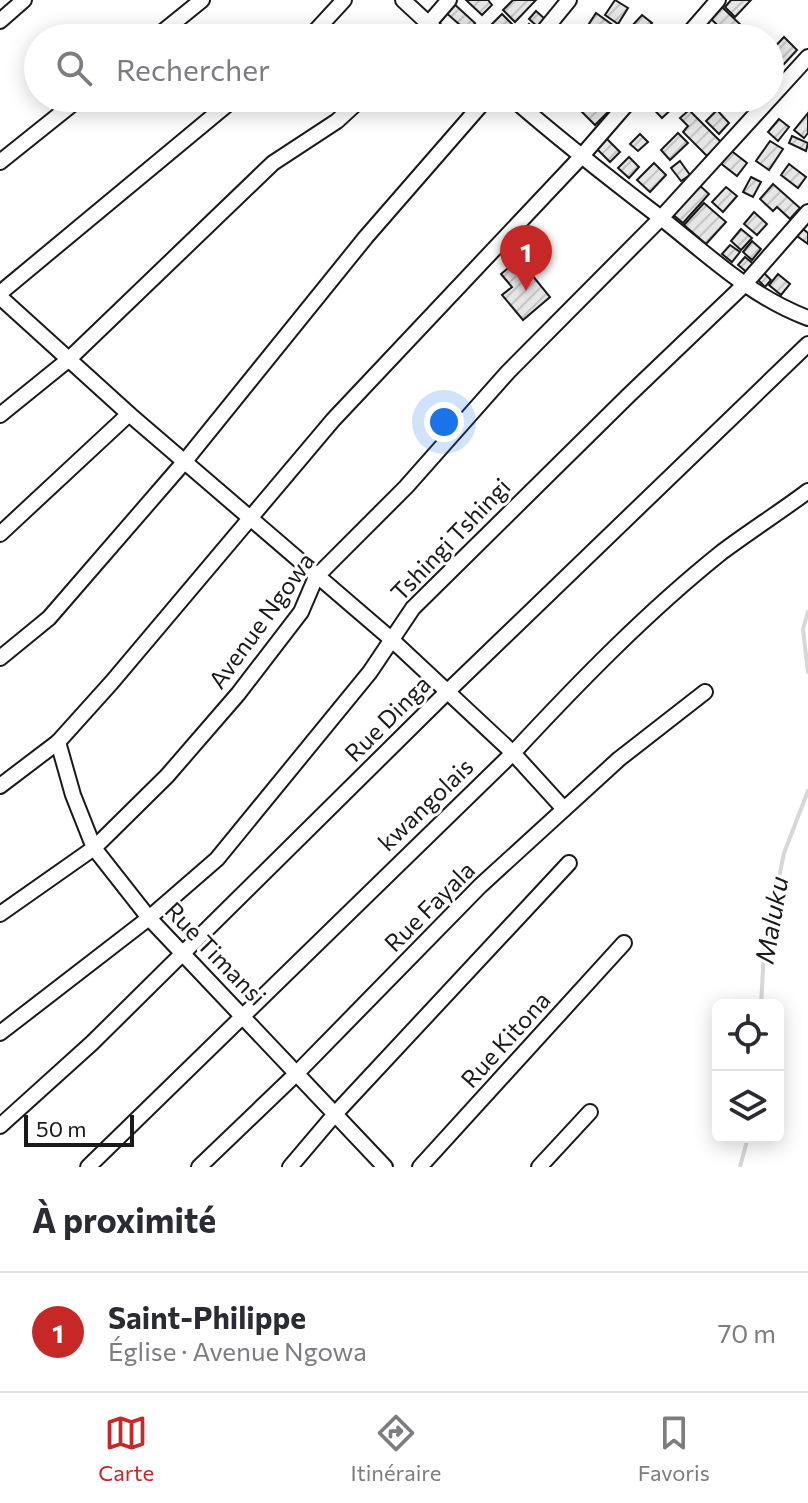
<!DOCTYPE html>
<html lang="fr">
<head>
<meta charset="utf-8">
<style>
	body { margin:0; font-family:Commissioner,sans-serif; background:#f7f7f7; color:#2b2b33 }
	.controls { position:absolute; right:24px; bottom:24px; display:grid; overflow:hidden; border-radius:12px; box-shadow:0 4px 20px #0003 }
	.controls button { width:72px; height:72px; display:grid; place-items:center; padding:0; border:0; border-bottom:2px solid #e1e1e2; background:#fff; color:#2b2b33; font:40px sans-serif }
	.scale { position:absolute; left:24px; bottom:20px; width:110px; box-sizing:border-box; padding-left:8px; border:4px solid #1a1a1a; border-top:0; font-size:22px; line-height:28px; white-space:nowrap; color:#1a1a1a; -webkit-text-stroke:6px #fff; paint-order:stroke }
	.you { position:absolute; left:444px; top:422px; width:28px; height:28px; margin:-20px; border:6px solid #fff; border-radius:50%; background:#1a73e8; box-shadow:0 0 0 12px #1a73e833 }
	.badge { display:grid; place-items:center; width:52px; height:52px; border-radius:50%; background:#c62828; color:#fff; font-size:26px; font-weight:700 }
	.pin { position:absolute; translate:-50% -66px; filter:drop-shadow(0 2px 4px #0008) }
	.pin::after { content:''; position:absolute; top:42px; width:28px; height:24px; background:inherit; clip-path:polygon(0 0,100% 0,50% 100%) }
	.list { margin:0; padding:0; list-style:none }
	h2 { display:flex; justify-content:space-between; align-items:center; height:104px; margin:0; padding:0 32px; font-size:34px }
	h2 small { font-size:26px; font-weight:400; color:#7c7c81 }
	.list li { display:grid; grid-template-columns:52px 1fr auto; gap:24px; align-items:center; box-sizing:border-box; height:120px; padding:0 32px; border-top:2px solid #e1e1e2 }
	.list b { display:block; font-size:30px; white-space:nowrap }
	.list p { margin:0; font-size:26px; white-space:nowrap; color:#7c7c81 }
	.list em { font-size:26px; font-style:normal; color:#7c7c81 }
	.icon { flex:none; width:44px; height:44px; fill:none; stroke:currentColor; stroke-width:2; stroke-linecap:round; stroke-linejoin:round }
	.map { position:relative; flex:none; width:808px; height:1167px; overflow:hidden }
	.search { position:absolute; background:#fff; box-shadow:0 4px 20px #0003; left:24px; right:24px; top:24px; height:88px; display:flex; align-items:center; gap:20px; box-sizing:border-box; padding:0 28px; border-radius:44px; color:#7c7c81; font-size:30px }
	.sheet { height:224px; background:#fff }
	nav { display:flex; justify-content:space-around; align-items:center; box-sizing:border-box; height:112px; border-top:2px solid #e1e1e2; background:#fff; font-size:22px; color:#7c7c81 }
	nav a { display:grid; justify-items:center; gap:4px }
	nav .on { color:#c62828 }
	.map>svg:first-child { display:block }
</style>
</head>
<body>
<div class="map">
<svg width="808" height="1167" viewBox="0 0 808 1167">
	<defs>
		<pattern id="building-hatch" width="6" height="6" patternUnits="userSpaceOnUse" patternTransform="scale(2)"><rect width="6" height="6" fill="#e6e6e6"/><path d="M-1 1l2-2M0 6l6-6M5 7l2-2" fill="none" stroke="#c5c5c5"/></pattern>
	</defs>
	<rect width="100%" height="100%" fill="#fff"/>
	<g fill="none" stroke-linecap="round" stroke-linejoin="round">
		<g stroke="#d7d7d7" stroke-width="4">
			<polyline points="808,612 803,629 808,672"/>
			<polyline points="761,1005 764,952 784,853 808,791"/>
			<polyline points="740,1167 748,1137"/>
		</g>
	</g>
	<g fill="url(#building-hatch)" stroke="#1a1a1a" stroke-width="2">
		<polygon points="466,0 488,0 492,5 482,15"/>
		<polygon points="513,0 536,0 515,22 503,10"/>
		<polygon points="615,0 628,8 618,24 605,15"/>
		<polygon points="731,0 751,0 735,17 725,7"/>
		<polygon points="452,2 475,23 468,32 444,11"/>
		<polygon points="722,7 745,29 736,38 731,38 711,19"/>
		<polygon points="536,11 545,19 538,27 529,19"/>
		<polygon points="596,13 614,26 605,38 587,27"/>
		<polygon points="502,14 512,24 499,38 486,38 482,34"/>
		<polygon points="642,15 652,23 641,36 631,27"/>
		<polygon points="529,24 536,31 530,38 525,38 520,33"/>
		<polygon points="573,28 580,34 577,38 565,38"/>
		<polygon points="784,37 797,50 772,77 770,75 770,52"/>
		<polygon points="551,98 567,98 557,109 548,101"/>
		<polygon points="590,98 594,98 608,112 595,125 579,109"/>
		<polygon points="643,98 668,98 675,106 662,118"/>
		<polygon points="680,98 702,98 692,109"/>
		<polygon points="689,110 723,144 709,158 683,132 688,126 680,118"/>
		<polygon points="717,110 729,123 719,134 706,121"/>
		<polygon points="808,113 808,133 804,138 794,130"/>
		<polygon points="779,119 789,127 778,141 768,132"/>
		<polygon points="678,133 688,143 670,160 661,150"/>
		<polygon points="640,134 648,142 638,151 630,144"/>
		<polygon points="792,136 808,143 806,151 789,143"/>
		<polygon points="605,137 620,152 610,162 595,147"/>
		<polygon points="770,141 783,149 769,170 756,161"/>
		<polygon points="729,149 747,163 737,176 719,162"/>
		<polygon points="629,157 639,167 629,178 618,168"/>
		<polygon points="680,161 690,175 681,181 671,168"/>
		<polygon points="654,163 666,175 650,192 637,180"/>
		<polygon points="789,164 806,177 798,188 781,175"/>
		<polygon points="751,177 761,182 753,197 743,192"/>
		<polygon points="697,183 709,194 683,223 671,213"/>
		<polygon points="773,184 800,208 790,219 777,207 773,211 760,199"/>
		<polygon points="726,187 737,196 723,212 712,202"/>
		<polygon points="704,203 726,222 706,244 684,225"/>
		<polygon points="754,212 767,224 757,235 744,224"/>
		<polygon points="741,229 752,238 741,250 731,241"/>
		<polygon points="803,229 808,233 808,244 797,236"/>
		<polygon points="752,241 761,249 752,260 743,252"/>
		<polygon points="730,245 740,252 732,262 722,254"/>
		<polygon points="745,257 756,266 749,274 738,265"/>
		<polygon points="519,259 550,297 523,320 502,295 512,287 501,274"/>
		<polygon points="763,272 771,280 765,287 757,279"/>
		<polygon points="778,274 790,284 781,295 769,285"/>
	</g>
	<g fill="none" stroke-linecap="round" stroke-linejoin="round">
		<g stroke="#1a1a1a" stroke-width="18">
			<g id="street">
				<polyline points="403,0 444,38"/>
				<polyline points="0,21 24,0"/>
				<polyline points="155,38 202,0"/>
				<polyline points="309,38 344,0"/>
				<polyline points="416,38 449,0"/>
				<polyline points="538,38 569,0"/>
				<polyline points="685,38 718,0"/>
				<path d="M 512,98 C 560,140 610,179 661,218 C 708,255 751,297 808,318"/>
				<polyline points="0,162 80,98"/>
				<polyline points="0,293 235,98"/>
				<polyline points="0,297 129,414 391,639 513,753 564,809"/>
				<polyline points="0,415 68,360 273,163 337,121 362,98"/>
				<polyline points="0,534 129,414"/>
				<polyline points="0,658 49,618 185,461 366,237 487,98"/>
				<polyline points="58,742 73,795 94,848 149,918 385,1167"/>
				<polyline points="0,786 58,742 112,682 333,420 580,158 632,98"/>
				<polyline points="0,914 94,848 167,776 238,694 301,612 316,577 406,487 508,372 661,218 808,57"/>
				<polyline points="0,1033 149,918 217,859 370,672 413,608 629,395 744,285 808,212"/>
				<polyline points="0,1126 92,1043 447,692 808,344"/>
				<path d="M 88,1167 L 513,753 C 579,682 647,612 722,552 C 750,531 780,512 808,491"/>
				<polyline points="199,1167 296,1074 480,886 619,759 705,692"/>
				<polyline points="290,1167 335,1114 569,863"/>
				<polyline points="420,1167 624,943"/>
				<polyline points="539,1167 590,1112"/>
			</g>
		</g>
		<use href="#street" stroke="#fff" stroke-width="14"/>
	</g>
	<g text-anchor="middle" stroke-width="6" stroke-linejoin="round" paint-order="stroke">
		<g font-size="24" fill="#1a1a1a" stroke="#fff">
			<text transform="translate(451 540) rotate(-46)" y="8">Tshingi Tshingi</text>
			<text transform="translate(262 621) rotate(-54)" y="8">Avenue Ngowa</text>
			<text transform="translate(388 719) rotate(-45)" y="8">Rue Dinga</text>
			<text transform="translate(426 805) rotate(-44)" y="8">kwangolais</text>
			<text transform="translate(430 907) rotate(-45)" y="8">Rue Fayala</text>
			<text transform="translate(215 954) rotate(46)" y="8">Rue Timansi</text>
			<text transform="translate(506 1040) rotate(-48)" y="8">Rue Kitona</text>
		</g>
		<g font-size="26" font-style="italic" fill="#1a1a1a" stroke="#fff">
			<text transform="translate(772 920) rotate(-80)" y="9">Maluku</text>
		</g>
	</g>
</svg>
<div class="controls">
<button><svg class="icon" aria-label="locate" viewBox="0 0 24 24"><circle cx="12" cy="12" r="6"/><path d="M12 2v4M12 18v4M2 12h4M18 12h4"/></svg></button>
<button><svg class="icon" aria-label="layers" viewBox="0 0 24 24"><path d="M12 4l9 5-9 5-9-5zM3 14l9 5 9-5"/></svg></button>
</div>
<div class="scale">50 m</div>
<div class="you"></div>
<div class="pin badge" style="left:526px;top:291px">1</div>
<div class="search"><svg class="icon" aria-label="search" viewBox="0 0 24 24"><circle cx="10" cy="10" r="6"/><path d="M15 15l6 6"/></svg>Rechercher</div>
</div>
<section class="sheet">
<h2>À proximité<small></small></h2>
<ul class="list">
<li><span class="badge">1</span><div><b>Saint-Philippe</b><p>Église · Avenue Ngowa</p></div><em>70 m</em></li>
</ul>
</section>
<nav>
<a class="on"><svg class="icon" aria-label="map" viewBox="0 0 24 24"><path d="M3 6l6-2 6 2 6-2v14l-6 2-6-2-6 2zM9 4v14M15 6v14"/></svg>Carte</a>
<a><svg class="icon" aria-label="directions" viewBox="0 0 24 24"><path d="M12 3l9 9-9 9-9-9zM9 14v-3h6M13 9l2 2-2 2"/></svg>Itinéraire</a>
<a><svg class="icon" aria-label="saved" viewBox="0 0 24 24"><path d="M7 4h10v16l-5-4-5 4z"/></svg>Favoris</a>
</nav>
</body>
</html>
